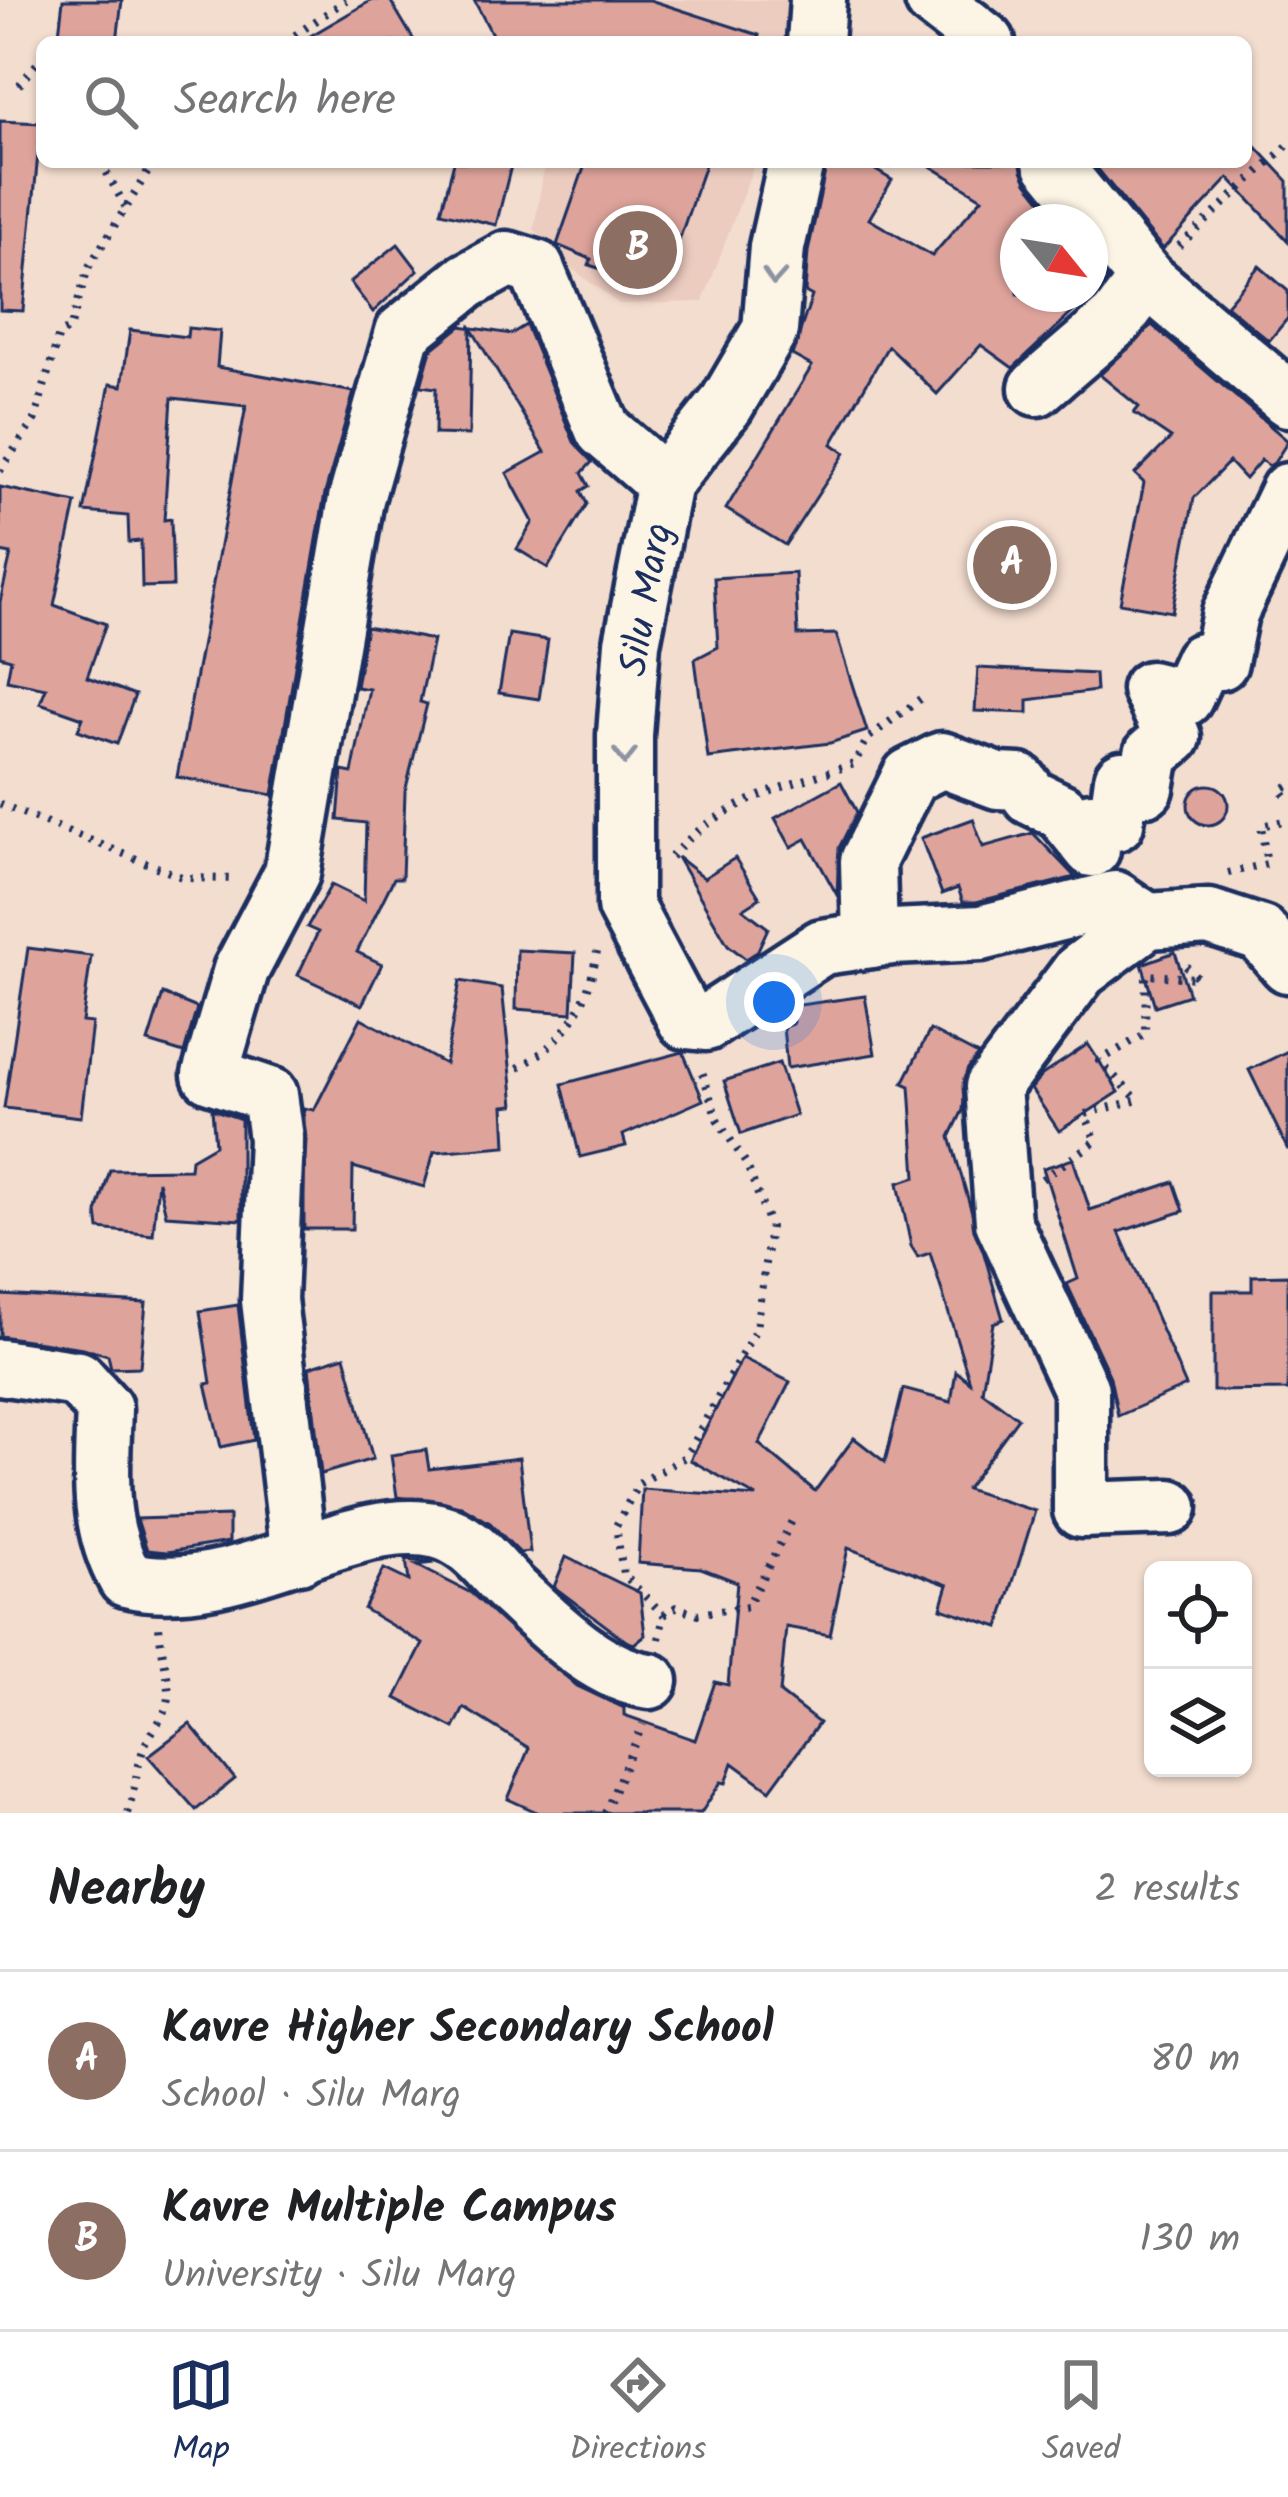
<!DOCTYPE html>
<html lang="en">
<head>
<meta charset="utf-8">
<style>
	body { margin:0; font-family:Kalam,sans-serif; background:#f6f6f6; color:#202124 }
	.controls { position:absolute; right:36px; bottom:36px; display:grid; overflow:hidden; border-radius:18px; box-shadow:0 3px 9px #0004 }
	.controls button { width:108px; height:108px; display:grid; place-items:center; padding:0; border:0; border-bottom:3px solid #e0e0e0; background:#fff; color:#202124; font:60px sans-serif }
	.compass { position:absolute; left:1000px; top:204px; width:108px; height:108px; border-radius:50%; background:#fff; box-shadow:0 3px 9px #0004; rotate:120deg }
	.you { position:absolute; left:774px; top:1002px; width:42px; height:42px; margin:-30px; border:9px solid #fff; border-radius:50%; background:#1a73e8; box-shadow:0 0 0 18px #1a73e833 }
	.badge { display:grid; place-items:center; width:78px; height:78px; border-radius:50%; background:#1b2f5e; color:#fff; font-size:39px; font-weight:700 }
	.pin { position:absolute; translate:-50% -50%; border:6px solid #fff; box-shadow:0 3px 12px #0006 }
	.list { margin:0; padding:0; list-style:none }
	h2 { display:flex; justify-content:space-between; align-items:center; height:156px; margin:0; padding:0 48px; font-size:51px }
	h2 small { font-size:39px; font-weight:400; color:#757577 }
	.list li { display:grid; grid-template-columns:78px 1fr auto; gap:36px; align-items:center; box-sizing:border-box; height:180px; padding:0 48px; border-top:3px solid #e0e0e0 }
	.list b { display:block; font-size:45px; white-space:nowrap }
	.list p { margin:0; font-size:39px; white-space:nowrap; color:#757577 }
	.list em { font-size:39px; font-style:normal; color:#757577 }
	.icon { flex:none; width:66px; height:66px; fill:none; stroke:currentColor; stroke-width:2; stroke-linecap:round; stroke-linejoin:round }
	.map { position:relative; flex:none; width:1288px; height:1813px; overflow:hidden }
	.search { position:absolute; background:#fff; box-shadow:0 3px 9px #0004; left:36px; right:36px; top:36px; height:132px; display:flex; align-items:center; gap:30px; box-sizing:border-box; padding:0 42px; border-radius:18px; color:#757577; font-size:45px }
	.sheet { height:516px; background:#fff }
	nav { display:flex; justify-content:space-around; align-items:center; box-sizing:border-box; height:168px; border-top:3px solid #e0e0e0; background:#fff; font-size:33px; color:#757577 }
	nav a { display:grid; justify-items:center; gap:6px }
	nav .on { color:#1b2f5e }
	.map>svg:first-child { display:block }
</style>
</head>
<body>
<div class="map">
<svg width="1288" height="1813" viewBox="0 0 1288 1813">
	<rect width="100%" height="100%" fill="#f3ddcf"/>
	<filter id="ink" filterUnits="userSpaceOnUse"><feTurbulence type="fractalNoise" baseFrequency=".00833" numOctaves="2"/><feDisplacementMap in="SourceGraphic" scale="24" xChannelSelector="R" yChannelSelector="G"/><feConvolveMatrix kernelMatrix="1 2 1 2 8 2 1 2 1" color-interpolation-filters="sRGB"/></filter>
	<g filter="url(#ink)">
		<g fill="#edccc0">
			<polygon points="571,0 801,0 798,42 565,42"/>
			<polygon points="545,162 755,162 703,302 619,304 575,271 534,229"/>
		</g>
		<g fill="#dea49c" stroke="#1b2f5e" stroke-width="3">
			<polygon points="63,0 122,0 117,42 58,42"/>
			<polygon points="372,0 390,0 415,42 300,42"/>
			<polygon points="474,0 650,0 759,35 758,42 496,42"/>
			<polygon points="0,121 41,123 23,311 0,310"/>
			<polygon points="1246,136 1288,181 1288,241 1229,178 1163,249 1092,162 1246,162"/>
			<polygon points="454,162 512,162 496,225 441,212"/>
			<polygon points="586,162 706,162 678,243 661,237 645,283 589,265 591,259 557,245"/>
			<polygon points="827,162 862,162 892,180 869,219 932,256 982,198 924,162 1020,162 1027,182 1059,222 1018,222 1018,294 1090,294 1090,259 1107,280 1013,368 981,345 937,394 888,346 832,444 845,453 785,545 726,509 812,366 792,355 812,296 805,292 808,252"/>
			<polygon points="398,244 418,270 373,312 350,282"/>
			<polygon points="1259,266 1288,291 1288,318 1269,341 1226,305"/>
			<polygon points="526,325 574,442 592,462 582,473 589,486 581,491 587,504 548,568 517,549 533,522 507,473 545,452 471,328 469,435 435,434 436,388 421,386 431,350 461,326 511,334"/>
			<polygon points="1152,325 1288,441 1274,463 1269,466 1261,460 1245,479 1229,462 1194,498 1172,612 1120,603 1144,483 1135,474 1171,438 1134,413 1139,407 1100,375"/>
			<polygon points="188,328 220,331 217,367 354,392 325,493 273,795 177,777 246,406 172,398 164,520 171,519 173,586 142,587 141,541 129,542 128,516 84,512 110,384 122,386 130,330 187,337"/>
			<polygon points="0,487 76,503 54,605 106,624 87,677 135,695 117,744 78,730 83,718 40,703 46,688 7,680 11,659 0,656 0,602 11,554 0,552"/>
			<polygon points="795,573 798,635 836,634 867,731 830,743 708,758 695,659 718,647 714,578"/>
			<polygon points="366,627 433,640 420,702 427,704 405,792 402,878 394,878 357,952 382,964 362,1005 298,975 318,932 307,927 331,885 364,901 366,823 338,820 342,771 352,773 369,689 356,687"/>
			<polygon points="509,634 548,640 539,699 499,693"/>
			<polygon points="978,668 1095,674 1096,691 1028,700 1028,713 975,711"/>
			<polygon points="841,782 857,812 839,848 837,895 806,839 791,847 775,818"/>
			<circle cx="1208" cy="805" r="20"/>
			<polygon points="973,819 983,847 1033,833 1075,877 976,902 963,902 958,888 942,894 921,838"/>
			<polygon points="677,857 704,878 735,858 760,898 743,909 768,928 757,952 746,959 728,945"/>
			<polygon points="28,948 91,956 82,1022 92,1023 81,1117 4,1108"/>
			<polygon points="517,950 575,953 572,1013 516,1009"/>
			<polygon points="1175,952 1189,995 1155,1006 1142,964"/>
			<polygon points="460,981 502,988 514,1105 504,1106 506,1146 434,1152 424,1187 353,1167 352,1229 304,1229 304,1108 314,1110 361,1018 445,1064"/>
			<polygon points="163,994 197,1008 184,1053 148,1042"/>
			<polygon points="865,996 875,1054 787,1068 783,1027 793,1024 792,1006"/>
			<polygon points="930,1030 978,1055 967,1070 963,1110 950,1137 1003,1319 993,1323 982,1391 1018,1418 966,1489 1035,1511 999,1627 941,1608 948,1585 848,1548 830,1635 786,1627 780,1693 819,1723 770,1790 733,1763 726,1783 721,1782 701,1813 539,1813 508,1799 529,1748 464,1708 454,1728 396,1698 423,1644 364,1609 384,1569 409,1581 406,1560 434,1563 416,1565 471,1593 577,1686 624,1708 624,1715 695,1740 715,1682 728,1685 737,1582 701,1568 638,1563 642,1489 757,1497 690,1460 742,1358 790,1382 759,1444 815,1491 854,1438 885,1462 903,1389 951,1402 956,1371 970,1382 930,1253 918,1257 911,1246 898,1183 916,1177 910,1086 903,1083"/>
			<polygon points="1088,1044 1119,1092 1059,1131 1031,1089 1042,1075"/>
			<polygon points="1288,1051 1288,1150 1249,1070"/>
			<polygon points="683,1052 703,1100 623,1135 626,1146 580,1157 562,1084"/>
			<polygon points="779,1063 796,1115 741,1134 724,1081"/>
			<polygon points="212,1109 241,1119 241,1220 166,1215 158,1181 153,1235 99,1229 97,1213 110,1170 190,1169 191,1159 215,1145"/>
			<polygon points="1073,1159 1090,1210 1174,1182 1184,1211 1119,1232 1186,1386 1118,1416 1110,1377 1067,1284 1078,1279 1043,1168"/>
			<polygon points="1288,1275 1288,1390 1213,1391 1213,1291 1252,1291 1252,1276"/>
			<polygon points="0,1295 146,1303 140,1367 111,1368 108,1355 83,1348 0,1336"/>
			<polygon points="238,1305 254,1440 221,1447 206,1384 211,1383 200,1311"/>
			<polygon points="345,1356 373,1459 321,1474 309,1367"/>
			<polygon points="426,1450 429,1469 519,1458 530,1552 520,1553 490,1523 461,1506 397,1497 391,1455"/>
			<polygon points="229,1516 229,1542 167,1552 147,1550 137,1519"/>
			<polygon points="566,1557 640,1593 645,1635 634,1644 626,1641 554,1587"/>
			<polygon points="190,1724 235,1779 196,1810 148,1756"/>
		</g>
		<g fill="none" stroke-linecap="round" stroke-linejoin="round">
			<g stroke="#1b2f5e" stroke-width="63">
				<g id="minor">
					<polyline points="933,0 987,42"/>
					<polyline points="815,42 818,0"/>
					<polyline points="796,162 777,247 770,330 726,405 664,483 632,643 625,735 625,906 686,1021 706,1023 822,947 892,937 981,933 1115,899 1147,921"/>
					<polyline points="1051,162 1147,279 1288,399"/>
					<polyline points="1037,388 1117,319 1147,279"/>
					<polyline points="870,940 868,861 910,776 942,760 998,781 1020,782 1031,797 1062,812 1092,849 1091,820 1116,823 1122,779 1146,788 1152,754 1173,737 1150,689 1185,698 1202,661 1220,662 1230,613 1288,491"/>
					<path d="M 0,1367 L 78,1379 L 104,1408 C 102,1469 95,1524 126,1579 C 235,1606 349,1510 438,1531 C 473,1540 490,1570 515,1593 C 553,1628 599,1675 650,1681"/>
					<polyline points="1170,1507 1081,1510 1081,1390 1003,1222 993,1087 1080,971 1147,921 1209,917 1261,934 1288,965"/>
					<polyline points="299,1556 269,1300 276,1139 270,1095 210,1075 241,970 292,873 356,499 403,332 467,281 507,259 536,268 603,430 664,483"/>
				</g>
			</g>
			<g stroke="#1b2f5e" stroke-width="8" stroke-dasharray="3 9" stroke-linecap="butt">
				<polyline points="285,42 346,0"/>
				<polyline points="19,85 42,58"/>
				<polyline points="101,162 126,208"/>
				<polyline points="1179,246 1288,145"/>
				<polyline points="0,471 35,419 59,334 70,329 88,268 151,167 164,162"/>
				<polyline points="1288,786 1281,790 1288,799"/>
				<polyline points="0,804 184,878 236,879"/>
				<path d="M 671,857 C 720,801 786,786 854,764 L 868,738 L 923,697"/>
				<polyline points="1228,873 1267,864 1261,826 1288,820"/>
				<path d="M 518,1068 C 568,1039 587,1007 597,952"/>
				<polyline points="1042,1179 1096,1141 1085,1114 1138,1100 1099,1061 1145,1034 1146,975 1198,978 1186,966"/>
				<polyline points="664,1615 676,1607 698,1614 747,1607 795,1515"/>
				<polyline points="659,1639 664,1615 623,1574 616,1526 638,1484 685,1457 756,1329 770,1227 747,1165 717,1119 701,1068"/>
				<path d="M 127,1813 C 135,1792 136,1770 143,1750 C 150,1729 171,1714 169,1690 C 167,1668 160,1648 159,1625"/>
				<polyline points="605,1813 643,1724"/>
			</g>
			<use href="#minor" stroke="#fcf5e5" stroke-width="54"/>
		</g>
		<defs><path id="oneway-chevron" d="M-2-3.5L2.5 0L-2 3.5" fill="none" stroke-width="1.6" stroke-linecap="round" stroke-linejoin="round" transform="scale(3)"/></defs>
		<g stroke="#8c92a2">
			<use href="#oneway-chevron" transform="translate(774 277) rotate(94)"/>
			<use href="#oneway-chevron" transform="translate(625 756) rotate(90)"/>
		</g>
	</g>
	<g text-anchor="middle" stroke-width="9" stroke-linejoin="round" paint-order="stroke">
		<g font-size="39" fill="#1b2f5e" stroke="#fcf5e5">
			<text transform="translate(644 599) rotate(-80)" y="14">Silu Marg</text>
		</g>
	</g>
</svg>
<div class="controls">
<button><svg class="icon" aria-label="locate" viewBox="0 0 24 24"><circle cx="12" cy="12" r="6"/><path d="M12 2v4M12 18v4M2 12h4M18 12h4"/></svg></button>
<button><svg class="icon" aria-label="layers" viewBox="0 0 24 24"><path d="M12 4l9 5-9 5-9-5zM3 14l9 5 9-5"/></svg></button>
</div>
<svg class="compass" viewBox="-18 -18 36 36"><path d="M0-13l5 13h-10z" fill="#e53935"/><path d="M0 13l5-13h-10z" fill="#757577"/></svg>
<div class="you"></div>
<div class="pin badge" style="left:1012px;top:565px;background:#8d6e63">A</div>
<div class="pin badge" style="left:638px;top:250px;background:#8d6e63">B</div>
<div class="search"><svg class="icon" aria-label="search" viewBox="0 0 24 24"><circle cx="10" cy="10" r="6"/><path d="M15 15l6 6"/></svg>Search here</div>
</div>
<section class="sheet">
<h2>Nearby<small>2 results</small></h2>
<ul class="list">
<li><span class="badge" style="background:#8d6e63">A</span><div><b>Kavre Higher Secondary School</b><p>School · Silu Marg</p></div><em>80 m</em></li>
<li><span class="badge" style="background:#8d6e63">B</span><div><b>Kavre Multiple Campus</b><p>University · Silu Marg</p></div><em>130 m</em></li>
</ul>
</section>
<nav>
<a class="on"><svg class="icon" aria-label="map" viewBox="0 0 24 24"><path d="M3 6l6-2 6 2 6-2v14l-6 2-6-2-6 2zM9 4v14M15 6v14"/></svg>Map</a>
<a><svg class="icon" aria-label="directions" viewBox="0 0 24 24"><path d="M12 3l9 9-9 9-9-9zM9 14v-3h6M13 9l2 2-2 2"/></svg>Directions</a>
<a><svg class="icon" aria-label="saved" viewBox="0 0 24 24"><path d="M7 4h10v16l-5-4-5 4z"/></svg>Saved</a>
</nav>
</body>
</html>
